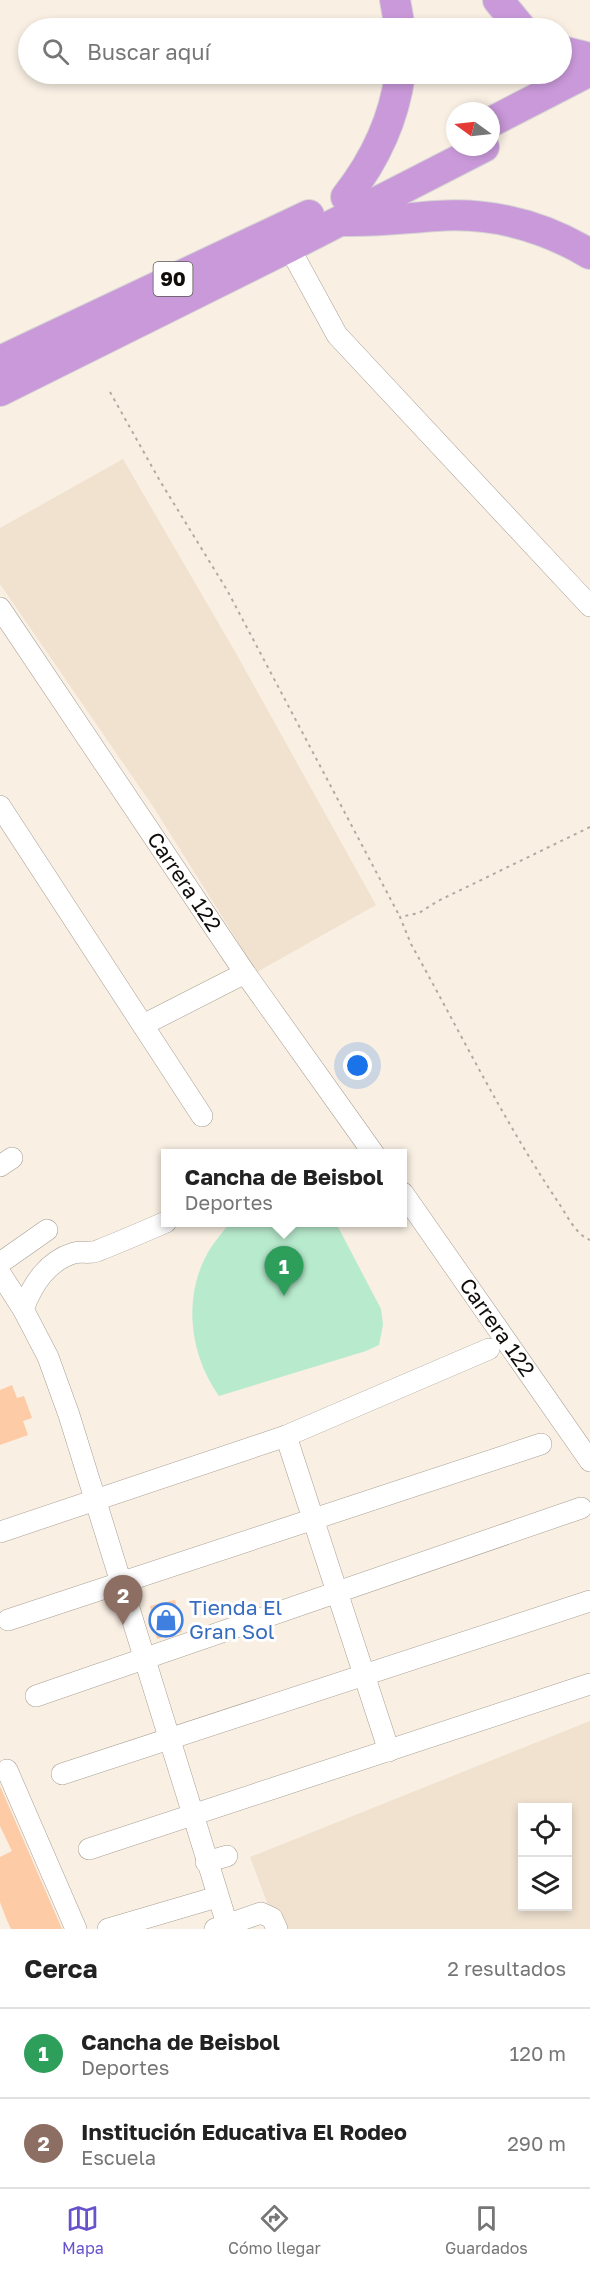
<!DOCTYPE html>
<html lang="es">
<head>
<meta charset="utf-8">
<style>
	body { margin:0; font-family:"Golos Text",sans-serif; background:#f6f6f6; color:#222 }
	.controls { position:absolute; right:18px; bottom:18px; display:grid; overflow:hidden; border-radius:0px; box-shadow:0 3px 9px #0003 }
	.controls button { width:54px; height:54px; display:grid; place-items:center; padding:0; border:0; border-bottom:2px solid #e0e0e0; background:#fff; color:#222; font:30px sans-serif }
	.compass { position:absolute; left:446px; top:102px; width:54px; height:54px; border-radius:50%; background:#fff; box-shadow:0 3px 9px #0003; rotate:285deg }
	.you { position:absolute; left:358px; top:1066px; width:21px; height:21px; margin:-15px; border:4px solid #fff; border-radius:50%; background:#1a73e8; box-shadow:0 0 0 9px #1a73e833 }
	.badge { display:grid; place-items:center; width:39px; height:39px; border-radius:50%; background:#6852cb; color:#fff; font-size:20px; font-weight:700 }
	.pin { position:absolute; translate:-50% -50px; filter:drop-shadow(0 2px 3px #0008) }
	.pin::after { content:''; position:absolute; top:32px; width:21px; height:18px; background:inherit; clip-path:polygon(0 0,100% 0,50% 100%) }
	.popup { position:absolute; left:161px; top:1149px; width:246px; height:78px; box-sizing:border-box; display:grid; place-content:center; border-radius:0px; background:#fff; filter:drop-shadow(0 2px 4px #0005); font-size:20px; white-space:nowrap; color:#767676 }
	.popup b { font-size:22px; color:#222 }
	.popup::after { content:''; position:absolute; left:50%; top:100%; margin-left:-12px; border:12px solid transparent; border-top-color:#fff }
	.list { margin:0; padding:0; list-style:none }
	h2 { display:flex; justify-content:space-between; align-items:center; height:78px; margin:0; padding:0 24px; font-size:26px }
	h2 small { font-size:20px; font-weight:400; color:#767676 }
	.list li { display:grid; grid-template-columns:39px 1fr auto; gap:18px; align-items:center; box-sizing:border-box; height:90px; padding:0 24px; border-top:2px solid #e0e0e0 }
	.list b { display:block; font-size:22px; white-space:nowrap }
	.list p { margin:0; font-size:20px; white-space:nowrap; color:#767676 }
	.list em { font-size:20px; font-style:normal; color:#767676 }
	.icon { flex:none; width:33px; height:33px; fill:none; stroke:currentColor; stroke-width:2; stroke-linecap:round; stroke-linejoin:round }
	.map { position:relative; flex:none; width:590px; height:1929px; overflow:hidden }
	.search { position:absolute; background:#fff; box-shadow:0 3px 9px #0003; left:18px; right:18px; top:18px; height:66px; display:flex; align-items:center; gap:15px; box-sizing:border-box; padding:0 21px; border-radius:33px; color:#767676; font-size:22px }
	.sheet { height:258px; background:#fff }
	nav { display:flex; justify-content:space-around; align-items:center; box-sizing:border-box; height:84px; border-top:2px solid #e0e0e0; background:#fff; font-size:16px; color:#767676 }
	nav a { display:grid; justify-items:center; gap:3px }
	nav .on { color:#6852cb }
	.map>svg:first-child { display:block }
</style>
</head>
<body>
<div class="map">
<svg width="590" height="1929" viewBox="0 0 590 1929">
	<rect width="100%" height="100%" fill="#f9efe3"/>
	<g fill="#f1e2d0" fill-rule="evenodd">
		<polygon points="123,459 237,655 376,905 257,972 154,808 0,584 0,528"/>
		<path d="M 590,1721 L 590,1929 L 277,1929 L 250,1857 ZM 522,1808 L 568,1808 L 568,1906 L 522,1906 Z"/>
	</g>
	<path fill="#b8ebce" d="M 230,1223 L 336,1223 L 381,1309 L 383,1325 L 379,1345 L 366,1351 L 219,1396 C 189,1354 182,1295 210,1249 C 216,1240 223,1231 230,1223 Z"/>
	<g fill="#fdcba5">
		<polygon points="12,1385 17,1398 24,1396 32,1418 23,1421 28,1435 0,1445 0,1390"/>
		<polygon points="175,1600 182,1632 157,1639 150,1606"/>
		<polygon points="0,1786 62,1929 11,1929 6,1918 0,1902 0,1857 12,1851 0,1826"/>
	</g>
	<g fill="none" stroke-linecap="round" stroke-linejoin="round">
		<g stroke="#a89f94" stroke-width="22">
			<g id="minor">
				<polyline points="289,247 337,335 590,606"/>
				<path id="s1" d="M 0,608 L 245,973 L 374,1154"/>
				<polyline points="0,806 202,1116"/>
				<polyline points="143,1025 245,973"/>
				<polyline points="0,1166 12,1158"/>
				<path id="s2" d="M 403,1193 L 590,1461"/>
				<polyline points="0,1263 47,1230"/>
				<polyline points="0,1273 23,1309 48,1357 69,1415 227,1924"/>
				<path d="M 23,1309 C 33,1284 47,1261 74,1253 C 81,1251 90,1254 97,1251 C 120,1242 143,1232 166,1222"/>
				<polyline points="286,1436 389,1751"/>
				<polyline points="0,1532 286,1436 489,1349"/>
				<polyline points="8,1620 541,1444"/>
				<polyline points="36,1696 581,1508"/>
				<polyline points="7,1770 76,1929"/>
				<polyline points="62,1774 590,1601"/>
				<polyline points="89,1849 590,1684"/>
				<polyline points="206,1862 227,1856"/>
				<polyline points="108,1929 217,1897"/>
				<polyline points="215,1929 261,1913 272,1918 277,1929"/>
			</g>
		</g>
		<g stroke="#d4d3d3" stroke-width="32">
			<g id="highway">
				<polyline points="395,0 400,28"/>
				<polyline points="498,0 521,28"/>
				<polyline points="562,51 590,58"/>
				<polyline points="491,122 590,71"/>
				<path d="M 346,197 C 375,160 394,120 400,74"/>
				<path d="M 346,221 C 377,222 406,218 437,216 C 492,212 543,226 590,254"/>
				<polyline points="0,361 309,215"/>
				<polyline points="0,391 289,247 484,147"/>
			</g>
		</g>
		<g stroke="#b2aaa0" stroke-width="2" stroke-dasharray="3 4.5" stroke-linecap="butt">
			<polyline points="110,392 160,481 227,590 400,917"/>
			<path d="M 590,827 L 438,901 L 419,913 L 400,917 L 411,944 C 459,1030 503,1120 558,1202 C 567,1215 575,1234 590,1240"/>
		</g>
		<use href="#minor" stroke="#fff" stroke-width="21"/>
		<use href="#highway" stroke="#ca99da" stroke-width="30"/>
	</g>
	<defs>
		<g id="shop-ring" transform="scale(1.725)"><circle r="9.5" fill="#fff" stroke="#3f7fe0" stroke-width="1.5"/><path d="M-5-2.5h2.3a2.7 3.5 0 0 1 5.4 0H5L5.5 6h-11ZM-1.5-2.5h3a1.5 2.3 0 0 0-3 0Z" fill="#3f7fe0"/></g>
	</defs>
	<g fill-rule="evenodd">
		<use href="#shop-ring" x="166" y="1620"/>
	</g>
	<g text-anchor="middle" stroke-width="6" stroke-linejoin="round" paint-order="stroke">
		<rect fill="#fff" stroke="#585553" stroke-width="1.5" x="153.5" y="262" width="39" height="34" rx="4.5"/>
		<g font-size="20" font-weight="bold" fill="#100c09">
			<text x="173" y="286">90</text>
		</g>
		<g font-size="21" fill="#100c09" stroke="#fff">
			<text dy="7" stroke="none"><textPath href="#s1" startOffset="330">Carrera 122</textPath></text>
			<text dy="7" stroke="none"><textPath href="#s2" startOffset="164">Carrera 122</textPath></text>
		</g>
		<g font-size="21" fill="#366cbe" stroke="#fff" text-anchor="start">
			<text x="189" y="1615">Tienda El<tspan x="189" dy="24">Gran Sol</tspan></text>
		</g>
	</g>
</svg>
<div class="controls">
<button><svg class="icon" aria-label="locate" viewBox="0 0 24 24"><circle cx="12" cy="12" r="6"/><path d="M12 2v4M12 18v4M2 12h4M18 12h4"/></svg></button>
<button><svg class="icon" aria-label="layers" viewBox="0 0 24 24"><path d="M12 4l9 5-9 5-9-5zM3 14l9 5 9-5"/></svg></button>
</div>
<svg class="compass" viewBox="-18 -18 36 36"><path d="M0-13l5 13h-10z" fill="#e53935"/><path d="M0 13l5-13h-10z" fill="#767676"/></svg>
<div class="you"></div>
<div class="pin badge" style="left:284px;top:1296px;background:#2e9e5b">1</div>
<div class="popup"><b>Cancha de Beisbol</b>Deportes</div>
<div class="pin badge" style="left:123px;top:1625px;background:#8d6e63">2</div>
<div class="search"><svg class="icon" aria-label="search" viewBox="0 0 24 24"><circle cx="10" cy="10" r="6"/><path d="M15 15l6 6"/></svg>Buscar aquí</div>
</div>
<section class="sheet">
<h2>Cerca<small>2 resultados</small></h2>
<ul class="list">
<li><span class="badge" style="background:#2e9e5b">1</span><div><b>Cancha de Beisbol</b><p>Deportes</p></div><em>120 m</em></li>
<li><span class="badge" style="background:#8d6e63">2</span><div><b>Institución Educativa El Rodeo</b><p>Escuela</p></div><em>290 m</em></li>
</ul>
</section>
<nav>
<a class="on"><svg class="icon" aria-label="map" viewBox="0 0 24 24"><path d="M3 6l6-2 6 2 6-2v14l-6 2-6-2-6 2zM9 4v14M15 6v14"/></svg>Mapa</a>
<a><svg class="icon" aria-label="directions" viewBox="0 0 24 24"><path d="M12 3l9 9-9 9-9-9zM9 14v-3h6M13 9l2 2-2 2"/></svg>Cómo llegar</a>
<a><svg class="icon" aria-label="saved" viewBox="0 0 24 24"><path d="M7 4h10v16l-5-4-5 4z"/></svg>Guardados</a>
</nav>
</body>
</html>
